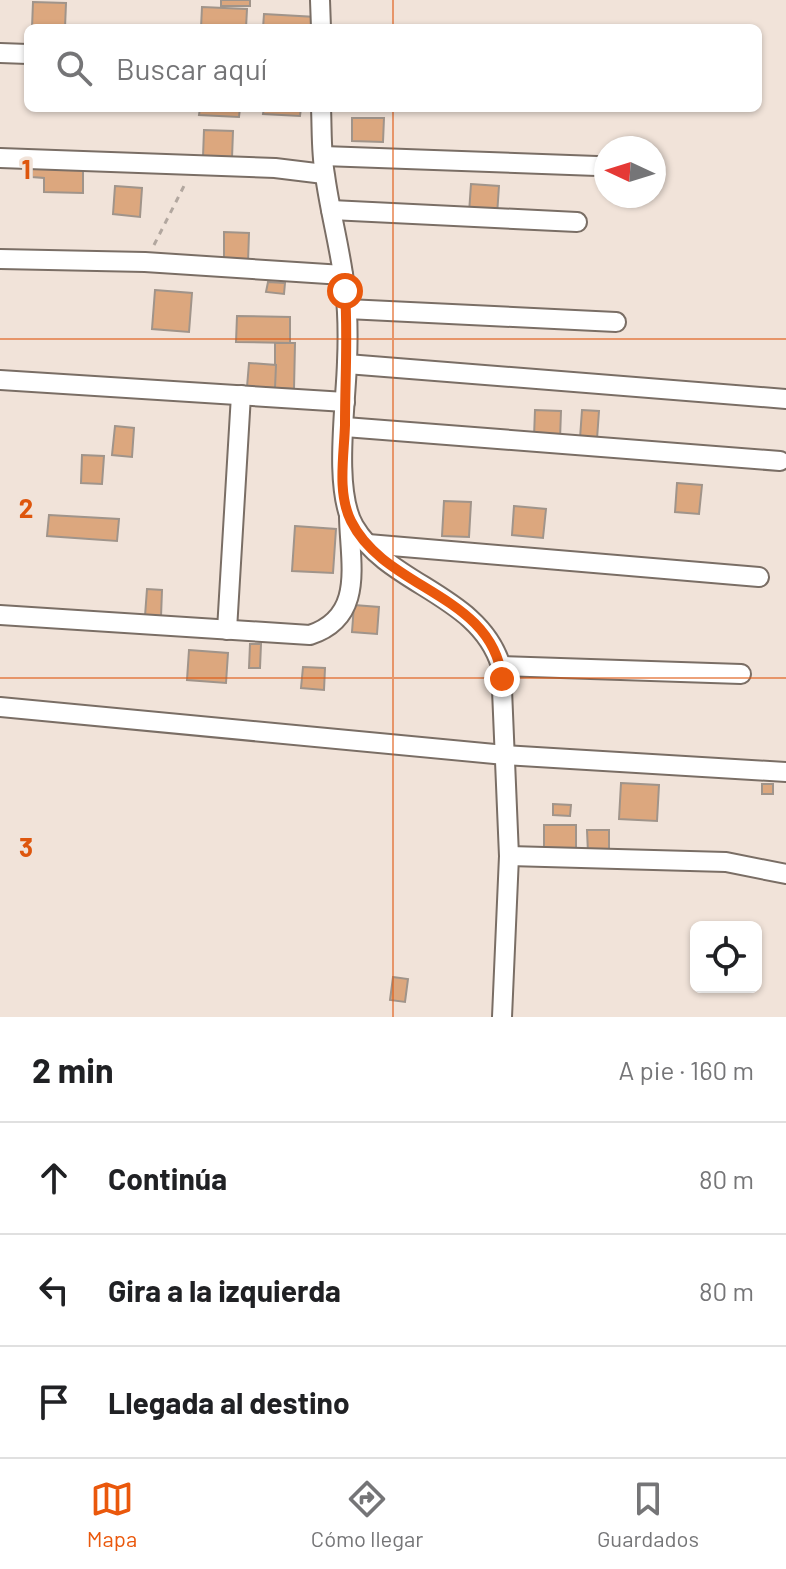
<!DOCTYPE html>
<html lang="es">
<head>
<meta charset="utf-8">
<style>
	body { margin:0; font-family:Barlow,sans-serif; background:#f6f6f6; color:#202124 }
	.controls { position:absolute; right:24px; bottom:24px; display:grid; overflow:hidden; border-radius:12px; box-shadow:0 2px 6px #0004 }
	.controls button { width:72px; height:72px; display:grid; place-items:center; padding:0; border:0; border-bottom:2px solid #e0e0e0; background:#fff; color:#202124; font:40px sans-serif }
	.compass { position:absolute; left:594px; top:136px; width:72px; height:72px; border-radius:50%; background:#fff; box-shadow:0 2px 6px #0004; rotate:274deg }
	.stop { position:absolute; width:24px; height:24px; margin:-18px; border:6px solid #ea580c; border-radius:50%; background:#fff }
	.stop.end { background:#ea580c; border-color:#fff; box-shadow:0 2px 8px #0008 }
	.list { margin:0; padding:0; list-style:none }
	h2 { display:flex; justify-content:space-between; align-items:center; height:104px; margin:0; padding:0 32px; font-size:34px }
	h2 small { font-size:26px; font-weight:400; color:#757577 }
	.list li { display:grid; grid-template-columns:52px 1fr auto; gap:24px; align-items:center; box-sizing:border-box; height:112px; padding:0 32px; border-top:2px solid #e0e0e0 }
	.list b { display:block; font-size:30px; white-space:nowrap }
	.list em { font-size:26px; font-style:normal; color:#757577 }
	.icon { flex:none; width:44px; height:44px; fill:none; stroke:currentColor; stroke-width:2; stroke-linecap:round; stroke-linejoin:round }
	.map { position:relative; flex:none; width:786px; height:1017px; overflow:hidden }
	.search { position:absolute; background:#fff; box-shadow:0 2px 6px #0004; left:24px; right:24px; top:24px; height:88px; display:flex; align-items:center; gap:20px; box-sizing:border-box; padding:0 28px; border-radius:12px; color:#757577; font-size:30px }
	.sheet { height:440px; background:#fff }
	nav { display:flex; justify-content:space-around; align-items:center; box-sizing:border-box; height:112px; border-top:2px solid #e0e0e0; background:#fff; font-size:22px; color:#757577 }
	nav a { display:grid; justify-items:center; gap:4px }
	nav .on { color:#ea580c }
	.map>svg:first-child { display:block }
</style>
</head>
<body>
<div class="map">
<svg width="786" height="1017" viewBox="0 0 786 1017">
	<rect width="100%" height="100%" fill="#f1e3d9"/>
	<g fill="#dca77e" stroke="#a0948a" stroke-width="2">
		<rect x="221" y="0" width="29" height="6"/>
		<polygon points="33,2 66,3 65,28 32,28"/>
		<polygon points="202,7 247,9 246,28 201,28"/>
		<polygon points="264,14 316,17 315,28 263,28"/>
		<polygon points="200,108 240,108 239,117 199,115"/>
		<polygon points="264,108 301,108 300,116 263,114"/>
		<polygon points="352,118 384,118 383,142 352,141"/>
		<polygon points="204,130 233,131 232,158 203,157"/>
		<polygon points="32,168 83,168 83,193 44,192 44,178 32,177"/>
		<polygon points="471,184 499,186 497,215 469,213"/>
		<polygon points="115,186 142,188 140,217 113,214"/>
		<polygon points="224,232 249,233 248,262 224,261"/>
		<polygon points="268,282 285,283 284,294 266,292"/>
		<polygon points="155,290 192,293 189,332 152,329"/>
		<polygon points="237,316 290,317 290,343 236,342"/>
		<polygon points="275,343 295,343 294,389 275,388"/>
		<polygon points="249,363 276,365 275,388 247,387"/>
		<polygon points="535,410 561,411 560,439 534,437"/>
		<polygon points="582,410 599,411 597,439 580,438"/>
		<polygon points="115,426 134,428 132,457 112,455"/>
		<polygon points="82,455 104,456 102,484 81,483"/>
		<polygon points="677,483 702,485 699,514 675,512"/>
		<polygon points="444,501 471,502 469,537 442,536"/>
		<polygon points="514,506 546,509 543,538 512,535"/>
		<polygon points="49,515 119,519 117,541 47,536"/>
		<polygon points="295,526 336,529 333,573 292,571"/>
		<polygon points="147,589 162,590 161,617 145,616"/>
		<polygon points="354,605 379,607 377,634 352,632"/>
		<polygon points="250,644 261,644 260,668 249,668"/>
		<polygon points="189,650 228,653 226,683 187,680"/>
		<polygon points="303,667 325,668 324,690 301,688"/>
		<polygon points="621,783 659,785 657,821 619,819"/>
		<rect x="762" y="784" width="11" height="10"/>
		<polygon points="553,804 571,805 570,816 553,815"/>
		<rect x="544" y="825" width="32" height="27"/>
		<polygon points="587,830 609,830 609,852 588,853"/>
		<polygon points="393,977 408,979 405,1002 390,1000"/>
	</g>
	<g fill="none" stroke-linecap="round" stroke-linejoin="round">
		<g stroke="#7a6e65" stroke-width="22">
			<g id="minor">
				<polyline points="320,0 321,28"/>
				<polyline points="0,53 28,54"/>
				<path d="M 321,108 C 322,130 321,153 325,175 C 330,213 341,251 345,289 C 348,313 348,338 347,362 C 346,404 333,490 354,526 C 389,586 479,594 501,666 L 509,856 L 502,1017"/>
				<polyline points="323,156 597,166"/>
				<polyline points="0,158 275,168 324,174"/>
				<polyline points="331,210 577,222"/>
				<polyline points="0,259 145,262 343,275"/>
				<polyline points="347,309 616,322"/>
				<polyline points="347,364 786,399"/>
				<polyline points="0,380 345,402"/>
				<polyline points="345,427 780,461"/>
				<polyline points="368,544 759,577"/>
				<path d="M 0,615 L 310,635 C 365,617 350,564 349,517"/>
				<polyline points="227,630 241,395"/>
				<polyline points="501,666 741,674"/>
				<polyline points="0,707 505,755 786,772"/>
				<polyline points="509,856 726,862 786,874"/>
			</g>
		</g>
		<polyline stroke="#b2a79f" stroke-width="3" stroke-dasharray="6 6" stroke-linecap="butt" points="154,245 185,184"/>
		<use href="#minor" stroke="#fff" stroke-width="18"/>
	</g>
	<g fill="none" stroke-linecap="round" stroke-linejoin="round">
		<path stroke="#ea580c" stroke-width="10" d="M 345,291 C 348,336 345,380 345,425 C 344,456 337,493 351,521 C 385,590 493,594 502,679"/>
	</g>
	<path fill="none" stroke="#de560d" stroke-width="2" stroke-opacity="0.55" d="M 393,0 L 393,28M 393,108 L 393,1017M 0,339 L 786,339M 0,678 L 786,678"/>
	<g font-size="26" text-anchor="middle" font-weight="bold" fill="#de560d" stroke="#f1e3d9" stroke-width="7" stroke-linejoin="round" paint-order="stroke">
		<text x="26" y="179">1</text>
		<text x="26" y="518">2</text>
		<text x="26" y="857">3</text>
	</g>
</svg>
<div class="controls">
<button><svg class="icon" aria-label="locate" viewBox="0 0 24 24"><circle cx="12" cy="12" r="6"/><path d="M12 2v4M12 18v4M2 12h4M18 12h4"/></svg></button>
</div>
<svg class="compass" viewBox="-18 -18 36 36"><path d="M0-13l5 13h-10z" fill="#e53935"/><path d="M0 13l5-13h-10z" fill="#757577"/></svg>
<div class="stop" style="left:345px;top:291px"></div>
<div class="stop end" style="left:502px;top:679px"></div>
<div class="search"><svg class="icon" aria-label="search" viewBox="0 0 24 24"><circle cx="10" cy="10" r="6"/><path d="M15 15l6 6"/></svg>Buscar aquí</div>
</div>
<section class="sheet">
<h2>2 min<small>A pie · 160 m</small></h2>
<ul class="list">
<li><svg class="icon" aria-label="ahead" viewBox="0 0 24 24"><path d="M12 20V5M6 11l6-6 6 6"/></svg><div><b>Continúa</b></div><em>80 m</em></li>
<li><svg class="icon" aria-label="left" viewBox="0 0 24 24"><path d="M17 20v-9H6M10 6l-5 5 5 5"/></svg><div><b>Gira a la izquierda</b></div><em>80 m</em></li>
<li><svg class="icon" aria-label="arrive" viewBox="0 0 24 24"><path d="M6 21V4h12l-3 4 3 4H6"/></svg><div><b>Llegada al destino</b></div></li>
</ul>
</section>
<nav>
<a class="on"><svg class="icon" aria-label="map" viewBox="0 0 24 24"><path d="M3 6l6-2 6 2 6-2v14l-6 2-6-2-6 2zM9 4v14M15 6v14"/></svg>Mapa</a>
<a><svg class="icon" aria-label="directions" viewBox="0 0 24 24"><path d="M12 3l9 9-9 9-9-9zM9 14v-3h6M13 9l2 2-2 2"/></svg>Cómo llegar</a>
<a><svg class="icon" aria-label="saved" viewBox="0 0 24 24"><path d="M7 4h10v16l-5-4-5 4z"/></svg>Guardados</a>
</nav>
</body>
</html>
